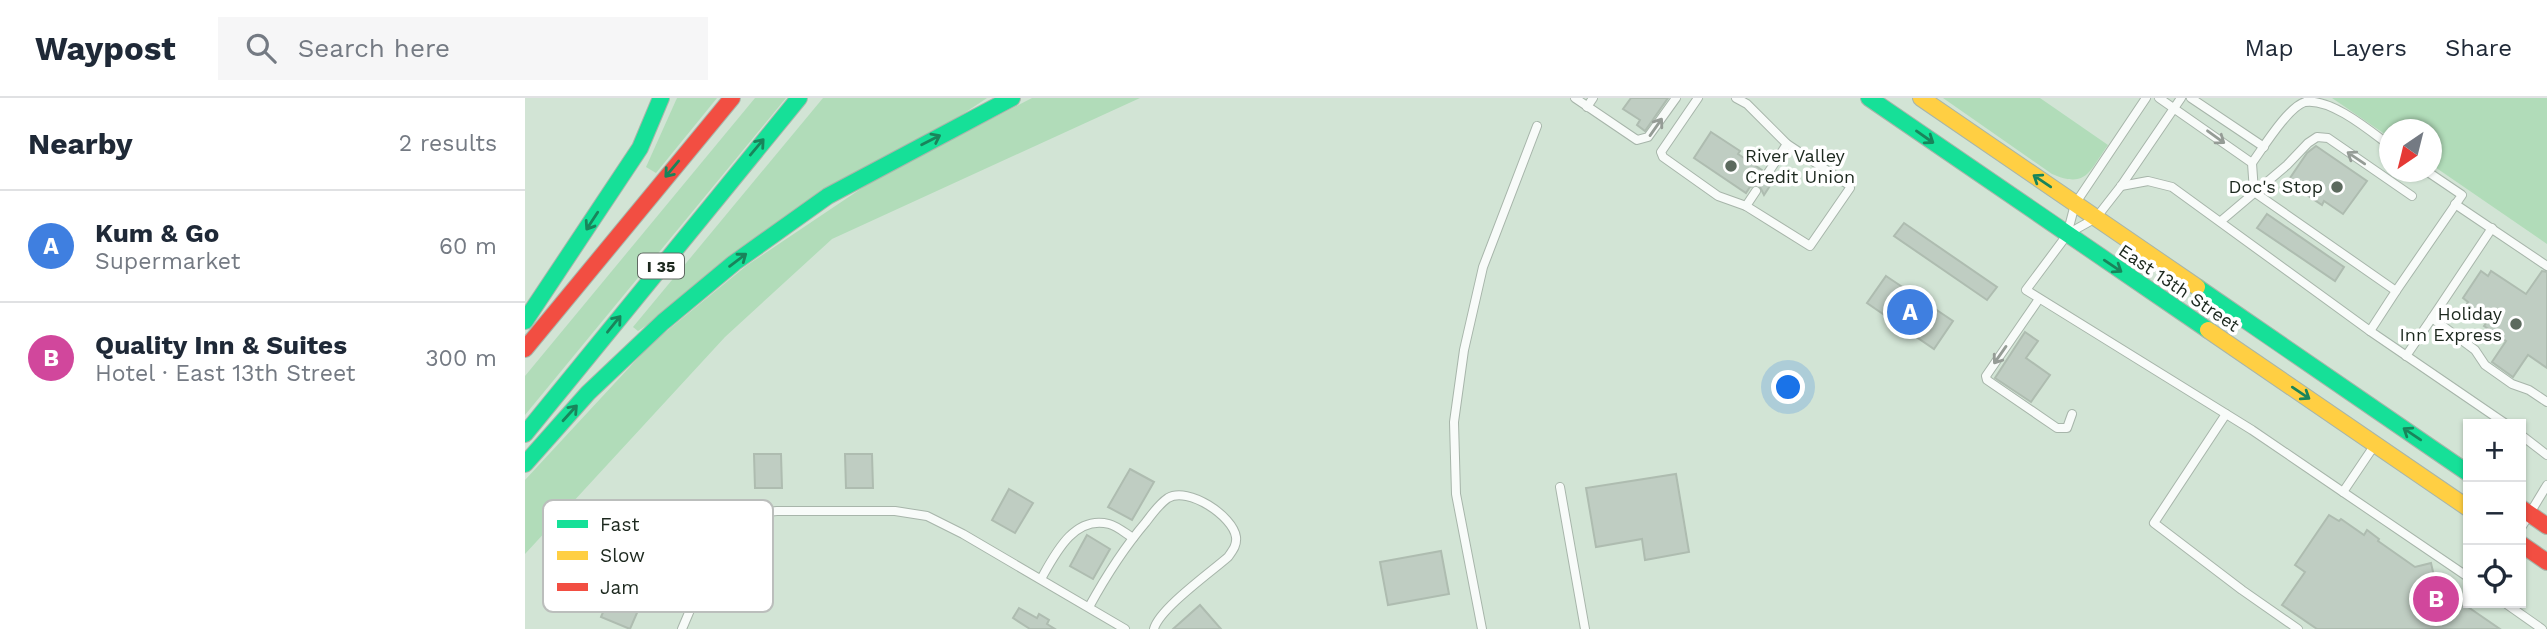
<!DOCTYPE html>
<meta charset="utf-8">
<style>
:root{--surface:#fff;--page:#f6f6f7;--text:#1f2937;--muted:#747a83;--line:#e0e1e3;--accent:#5c6a5e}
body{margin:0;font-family:"Work Sans",sans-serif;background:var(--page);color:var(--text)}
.controls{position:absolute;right:21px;bottom:21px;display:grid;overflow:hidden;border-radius:0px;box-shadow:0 2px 5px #0004}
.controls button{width:63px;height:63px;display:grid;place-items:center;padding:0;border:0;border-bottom:2px solid var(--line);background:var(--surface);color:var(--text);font:35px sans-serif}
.compass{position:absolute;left:1854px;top:21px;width:63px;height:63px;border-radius:50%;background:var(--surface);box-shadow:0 2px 5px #0004;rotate:215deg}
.you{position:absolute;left:1264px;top:290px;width:24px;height:24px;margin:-18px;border:5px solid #fff;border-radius:50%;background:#1a73e8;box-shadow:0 0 0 10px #1a73e833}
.badge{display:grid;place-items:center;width:46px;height:46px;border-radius:50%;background:var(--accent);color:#fff;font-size:23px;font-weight:700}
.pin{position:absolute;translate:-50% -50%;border:4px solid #fff;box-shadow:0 2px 7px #0006}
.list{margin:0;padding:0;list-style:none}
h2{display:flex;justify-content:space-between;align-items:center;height:91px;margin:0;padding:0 28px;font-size:30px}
h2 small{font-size:23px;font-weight:400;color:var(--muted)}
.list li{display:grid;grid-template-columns:46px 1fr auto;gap:21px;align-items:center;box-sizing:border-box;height:112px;padding:0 28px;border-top:2px solid var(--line)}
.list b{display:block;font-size:26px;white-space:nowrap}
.list p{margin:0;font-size:23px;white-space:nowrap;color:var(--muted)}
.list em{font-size:23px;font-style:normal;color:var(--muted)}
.icon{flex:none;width:38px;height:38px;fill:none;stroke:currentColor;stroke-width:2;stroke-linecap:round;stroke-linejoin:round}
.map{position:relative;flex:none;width:2022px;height:531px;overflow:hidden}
header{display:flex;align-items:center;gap:42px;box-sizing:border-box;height:98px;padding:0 35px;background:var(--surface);border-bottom:2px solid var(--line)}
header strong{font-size:33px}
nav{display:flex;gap:38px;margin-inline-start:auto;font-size:24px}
.search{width:490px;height:63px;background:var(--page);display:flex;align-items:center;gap:18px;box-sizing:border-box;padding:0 24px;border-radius:0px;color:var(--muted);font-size:26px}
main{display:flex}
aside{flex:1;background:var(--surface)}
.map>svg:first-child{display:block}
.green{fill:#b1dcb9}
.building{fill:#bfcdc2;stroke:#aebcb0;stroke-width:2}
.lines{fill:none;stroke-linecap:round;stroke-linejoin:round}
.lane-casing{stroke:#a7b5aa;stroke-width:10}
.fast-casing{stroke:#a7b5aa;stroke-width:18}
.slow-casing{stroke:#a7b5aa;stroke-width:18}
.jam-casing{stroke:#a7b5aa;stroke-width:18}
.lane{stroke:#f8fbf9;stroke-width:8}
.fast{stroke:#16e098;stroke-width:16}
.slow{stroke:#ffcf43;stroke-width:16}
.jam{stroke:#f24e42;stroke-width:16}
.oneway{stroke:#959c96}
.oneway2{stroke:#19845b}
.poi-dot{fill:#5c6a5e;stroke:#fff;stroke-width:2.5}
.labels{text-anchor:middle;stroke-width:7;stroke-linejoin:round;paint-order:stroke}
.shield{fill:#fff;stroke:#606862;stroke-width:2}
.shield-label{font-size:16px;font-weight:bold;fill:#1c281e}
.poi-label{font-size:18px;fill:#1c281e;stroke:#fff;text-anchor:end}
.street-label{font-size:18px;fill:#1c281e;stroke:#fff}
.key{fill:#fff;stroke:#bbbebc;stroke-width:2}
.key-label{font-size:19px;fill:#1c281e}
</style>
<header>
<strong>Waypost</strong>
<div class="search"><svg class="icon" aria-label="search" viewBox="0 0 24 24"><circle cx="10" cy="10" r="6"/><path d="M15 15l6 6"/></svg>Search here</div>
<nav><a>Map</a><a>Layers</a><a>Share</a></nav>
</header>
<main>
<aside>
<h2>Nearby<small>2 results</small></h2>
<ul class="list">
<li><span class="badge" style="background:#3f7fe0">A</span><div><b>Kum &amp; Go</b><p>Supermarket</p></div><em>60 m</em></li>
<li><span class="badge" style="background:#d1479c">B</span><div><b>Quality Inn &amp; Suites</b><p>Hotel · East 13th Street</p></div><em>300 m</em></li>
</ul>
</aside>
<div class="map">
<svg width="2022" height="531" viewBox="0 0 2022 531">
<rect width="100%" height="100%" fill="#d2e4d5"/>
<!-- green -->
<g class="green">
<path d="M152 0H192L131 75 121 69Z"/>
<path d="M230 0H261L0 317V278Z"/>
<path d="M298 0H462L113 233 108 229Z"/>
<path d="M507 0H615L307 141 200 239 0 456V382L126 246 221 168 349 82Z"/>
<path d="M1418 0H1515L1583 47C1564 73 1562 91 1527 76Z"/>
<path d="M1807 0H2022V146L1907 67 1906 32H1864V39Z"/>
</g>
<!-- building -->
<g class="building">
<path d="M1106 0H1143L1120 33 1112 27 1115 22 1098 11Z"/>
<path d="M1186 34 1215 53 1213 56 1237 72 1239 80H1250L1239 97 1234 87 1225 89 1221 95 1169 60Z"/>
<path d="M1791 48 1842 83 1818 116 1799 103 1797 107 1782 97 1785 94 1765 80 1782 55Z"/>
<path d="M1742 116 1819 169 1810 183 1732 130Z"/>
<path d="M1379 125 1472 189 1462 202 1369 138Z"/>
<path d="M1956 173 1963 178 1966 173 2001 196 2017 173 2022 174V270L2003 257 1988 279 1967 264 1981 243 1959 228 1962 224 1940 209 1943 204 1938 200Z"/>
<path d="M1361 178 1428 223 1409 251 1342 205Z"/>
<path d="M1500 234 1513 243 1501 260 1525 277 1506 304 1470 280Z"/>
<path d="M229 356H256L257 390H230Z"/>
<path d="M320 356H347L348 390H321Z"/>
<path d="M605 371 629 384 607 422 583 409Z"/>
<path d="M1151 376 1164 454 1120 462 1117 441 1071 449 1061 390Z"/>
<path d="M484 391 508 405 490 435 467 422Z"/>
<path d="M1804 417 1814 423 1816 421 1839 437 1842 432 1854 441 1853 443 1890 469 1906 465 1911 487 1975 531H1792L1757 507 1780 474 1770 467Z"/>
<path d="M111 435 141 448 105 531 76 519Z"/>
<path d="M562 437 585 451 568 481 545 468Z"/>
<path d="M916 453 924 496 863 507 855 464Z"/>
<path d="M675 507 696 531H648Z"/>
<path d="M494 510 512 520 514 516 524 522 522 526 530 531H505L488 520Z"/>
</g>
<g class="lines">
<!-- lane casing -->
<g class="lane-casing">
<g id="lane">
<path d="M1050 0 1112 42 1123 39 1151 0"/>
<path d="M1173 0 1136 54 1138 59 1193 98 1221 108 1285 148 1325 90 1324 87 1262 46 1222 6 1211 0"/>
<path d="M1621 0 1550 106 1542 137 1501 192 1727 332 1818 394"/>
<path d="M1634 0 1727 65 1729 94 1871 193 1845 233"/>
<path d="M1666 0 1739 49"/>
<path d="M1062 9 1068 0"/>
<path d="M1727 65C1738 50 1763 9 1780 4 1806 0 1844 32 1864 47"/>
<path d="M1243 75 1262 46"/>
<path d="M1596 88 1623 83 1647 89 1845 233 1981 326"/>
<path d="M1930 106 2022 168"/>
<path d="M1221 108 1231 93"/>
<path d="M1696 123 1762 67 1783 45 1792 39 1803 40 1887 98"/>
<path d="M1967 130 1907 220 1950 252 1960 267 1987 286 2004 292 2022 304"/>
<path d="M1544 135 1571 120 1596 88 1656 0"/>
<path d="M1871 193 1937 97 1903 74"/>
<path d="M1514 201 1461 278 1462 282 1532 330H1542L1547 316"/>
<path d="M1881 258 1907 220"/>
<path d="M1701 316 1629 425 1717 492 1773 531"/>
<path d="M1996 337 2022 357"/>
<path d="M1849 348 1818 394 1943 479"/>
<path d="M1035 389 1060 531"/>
<path d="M1996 430 2022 387"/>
<path d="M516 481C530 456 549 417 584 426 592 428 600 435 608 440"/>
<path d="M1980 505 2017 531"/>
<path d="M564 509C581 478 598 451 621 424 627 416 634 406 643 400 663 388 708 418 711 439 712 447 708 452 703 459 686 474 634 511 629 531"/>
<path d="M157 531 196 439 214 424 231 415 252 413H370L402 418 438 436 600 531"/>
<path d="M957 531 931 396 929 324 939 252 958 169 1012 28"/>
</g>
</g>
<!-- fast casing -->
<g class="fast-casing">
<g id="fast">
<path d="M1344 0 1683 232"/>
<path d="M1672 189 1943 375"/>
<path d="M0 223 115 50 136 0"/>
<path d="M0 336 274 0"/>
<path d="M0 366 63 295 138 224 209 165 303 98 487 0"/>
</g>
</g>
<!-- slow casing -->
<g class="slow-casing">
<g id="slow">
<path d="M1396 0 1672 189"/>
<path d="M1683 232 1943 410"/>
</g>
</g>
<!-- jam casing -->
<g class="jam-casing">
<g id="jam">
<path d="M0 251 207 0"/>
<path d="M1996 410 2022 428"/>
<path d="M1996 446 2022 464"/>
</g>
</g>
<!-- lane -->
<use href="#lane" class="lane"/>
<!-- fast -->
<use href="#fast" class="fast"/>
<!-- slow -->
<use href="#slow" class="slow"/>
<!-- jam -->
<use href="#jam" class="jam"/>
</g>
<!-- one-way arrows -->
<defs><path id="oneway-shaft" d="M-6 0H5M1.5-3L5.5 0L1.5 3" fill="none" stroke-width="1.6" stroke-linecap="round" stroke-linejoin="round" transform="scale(1.75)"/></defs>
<g class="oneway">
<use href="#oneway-shaft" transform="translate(1131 29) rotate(-55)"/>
<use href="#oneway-shaft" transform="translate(1691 39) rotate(36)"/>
<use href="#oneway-shaft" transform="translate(1831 60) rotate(-146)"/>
<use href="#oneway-shaft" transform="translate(1475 257) rotate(125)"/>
</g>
<g class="oneway2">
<use href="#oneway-shaft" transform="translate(1400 39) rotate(35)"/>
<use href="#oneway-shaft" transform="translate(406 42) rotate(-27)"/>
<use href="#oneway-shaft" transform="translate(232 49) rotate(-50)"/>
<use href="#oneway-shaft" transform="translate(147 71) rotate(130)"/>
<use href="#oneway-shaft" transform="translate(1517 83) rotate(-146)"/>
<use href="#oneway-shaft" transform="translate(67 123) rotate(123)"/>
<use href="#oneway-shaft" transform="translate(213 162) rotate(-37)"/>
<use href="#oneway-shaft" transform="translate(1588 168) rotate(34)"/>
<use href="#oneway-shaft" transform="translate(89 226) rotate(-51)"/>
<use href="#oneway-shaft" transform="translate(1776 295) rotate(34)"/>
<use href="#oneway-shaft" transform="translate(45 315) rotate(-48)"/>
<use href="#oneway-shaft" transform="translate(1887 336) rotate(-146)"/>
</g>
<!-- markers -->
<g class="poi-dot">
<circle cx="1206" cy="68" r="7"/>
<circle cx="1812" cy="89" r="7"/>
<circle cx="1991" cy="226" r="7"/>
</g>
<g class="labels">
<!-- shield labels -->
<rect class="shield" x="113" y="155.5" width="46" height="25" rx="5"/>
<g class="shield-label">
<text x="136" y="174">I 35</text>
</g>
<!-- poi labels -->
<g class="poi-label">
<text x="1220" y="64" text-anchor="start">River Valley<tspan x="1220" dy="21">Credit Union</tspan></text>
<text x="1798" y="95">Doc's Stop</text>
<text x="1977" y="222">Holiday<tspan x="1977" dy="21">Inn Express</tspan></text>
</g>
<!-- street labels -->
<g class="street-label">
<text transform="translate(1654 190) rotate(34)" y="6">East 13th Street</text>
</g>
</g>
<!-- legend -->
<rect x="18" y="402" width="230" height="112" rx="10" class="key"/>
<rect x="32" y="422" width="31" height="8" fill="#16e098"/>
<rect x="32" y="453" width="31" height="9" fill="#ffcf43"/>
<rect x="32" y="485" width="31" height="8" fill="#f24e42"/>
<g class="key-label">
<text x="75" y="433">Fast</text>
<text x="75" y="464">Slow</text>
<text x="75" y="496">Jam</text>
</g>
</svg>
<div class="controls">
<button>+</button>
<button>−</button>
<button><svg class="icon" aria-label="locate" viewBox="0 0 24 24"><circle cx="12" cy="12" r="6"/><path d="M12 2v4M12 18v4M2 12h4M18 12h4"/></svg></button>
</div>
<svg class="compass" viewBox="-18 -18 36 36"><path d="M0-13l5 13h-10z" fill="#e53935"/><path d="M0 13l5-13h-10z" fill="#747a83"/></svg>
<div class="you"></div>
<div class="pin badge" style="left:1385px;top:214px;background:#3f7fe0">A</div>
<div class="pin badge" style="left:1911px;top:501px;background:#d1479c">B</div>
</div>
</main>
